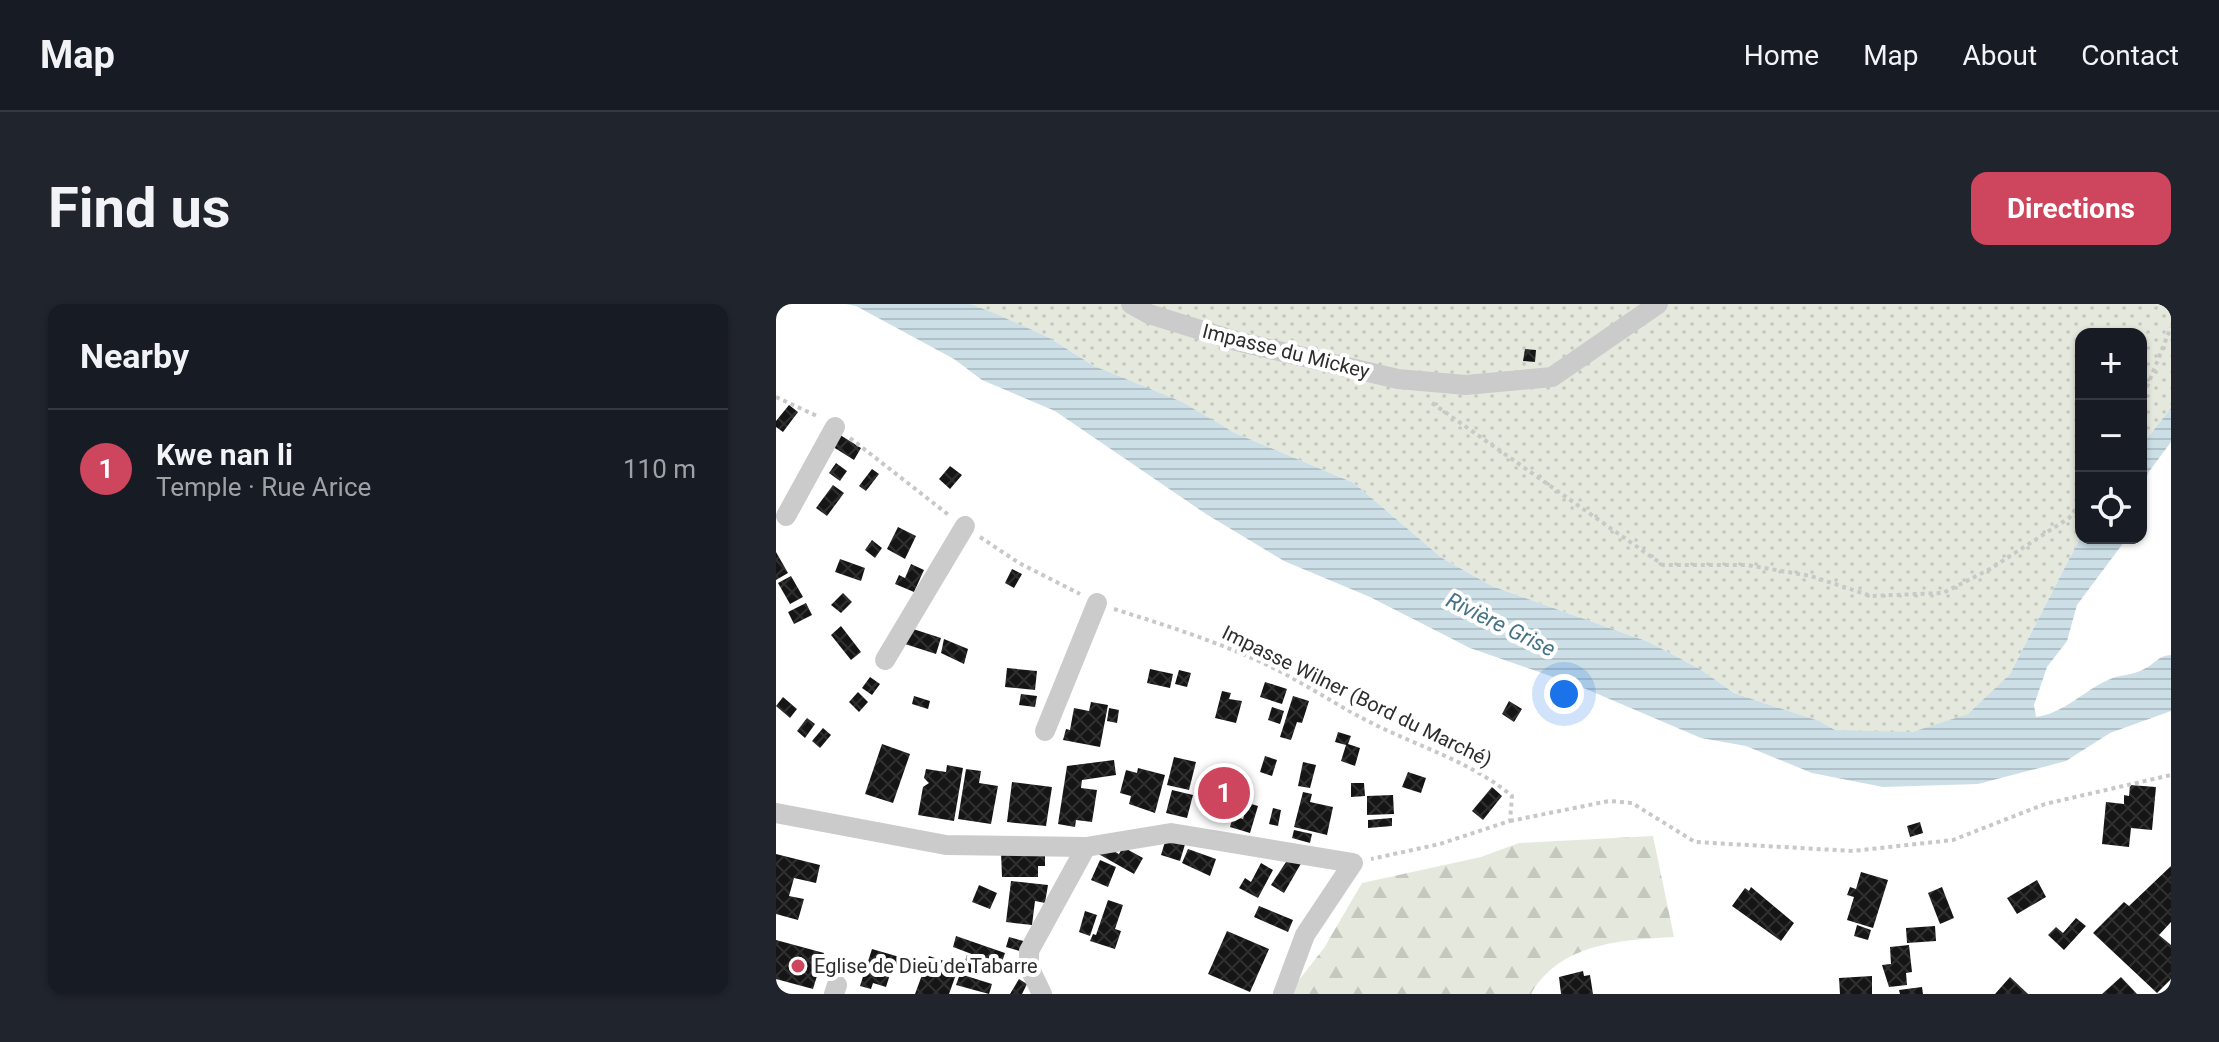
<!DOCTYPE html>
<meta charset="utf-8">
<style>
:root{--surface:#171b24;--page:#20242c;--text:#f1f3f6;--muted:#9ea1a6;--line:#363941;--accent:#ce465d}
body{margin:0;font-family:Roboto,sans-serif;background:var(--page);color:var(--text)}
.controls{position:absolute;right:24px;top:24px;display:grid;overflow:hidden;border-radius:16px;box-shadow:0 2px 6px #0004}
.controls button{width:72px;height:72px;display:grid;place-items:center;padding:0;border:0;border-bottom:2px solid var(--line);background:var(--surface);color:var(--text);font:40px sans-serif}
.you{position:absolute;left:788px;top:390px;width:28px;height:28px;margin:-20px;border:6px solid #fff;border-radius:50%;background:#1a73e8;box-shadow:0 0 0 12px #1a73e833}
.badge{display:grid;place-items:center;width:52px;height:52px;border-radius:50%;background:var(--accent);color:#fff;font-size:26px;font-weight:700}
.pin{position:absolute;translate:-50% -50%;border:4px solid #fff;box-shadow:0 2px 8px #0006}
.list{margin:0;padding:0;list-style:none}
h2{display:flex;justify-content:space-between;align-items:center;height:104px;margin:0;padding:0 32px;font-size:34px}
h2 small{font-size:26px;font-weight:400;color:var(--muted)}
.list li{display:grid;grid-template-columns:52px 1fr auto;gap:24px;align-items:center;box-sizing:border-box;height:120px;padding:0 32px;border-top:2px solid var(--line)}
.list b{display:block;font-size:30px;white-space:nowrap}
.list p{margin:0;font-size:26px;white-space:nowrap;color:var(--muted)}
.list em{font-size:26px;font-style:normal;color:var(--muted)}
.icon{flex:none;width:44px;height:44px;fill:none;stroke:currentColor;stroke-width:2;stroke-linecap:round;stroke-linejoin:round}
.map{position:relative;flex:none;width:1395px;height:690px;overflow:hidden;border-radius:16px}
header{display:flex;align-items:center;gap:48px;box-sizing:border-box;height:112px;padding:0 40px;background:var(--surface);border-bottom:2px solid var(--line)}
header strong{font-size:38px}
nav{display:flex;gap:44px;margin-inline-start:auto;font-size:28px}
.intro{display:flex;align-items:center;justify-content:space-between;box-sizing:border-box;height:192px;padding:0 48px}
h1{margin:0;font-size:56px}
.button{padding:20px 36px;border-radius:16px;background:var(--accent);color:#fff;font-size:28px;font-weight:700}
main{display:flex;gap:48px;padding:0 48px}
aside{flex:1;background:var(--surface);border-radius:16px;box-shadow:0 2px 6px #0004}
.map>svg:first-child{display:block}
.grass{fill:url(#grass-dots)}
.forest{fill:url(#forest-firs)}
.water{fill:url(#water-rules)}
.building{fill:url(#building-cross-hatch)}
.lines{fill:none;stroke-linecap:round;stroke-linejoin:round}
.path{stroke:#c8c8c8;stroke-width:4;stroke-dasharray:4 4;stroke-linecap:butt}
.minor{stroke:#cbcbcb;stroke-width:20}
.poi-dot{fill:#ce465d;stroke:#fff;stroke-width:3}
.labels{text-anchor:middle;stroke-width:8;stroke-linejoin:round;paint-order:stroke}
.street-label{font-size:20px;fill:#2e2e2e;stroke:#fff}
.poi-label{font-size:20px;fill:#2e2e2e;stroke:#fff;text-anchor:start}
.water-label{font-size:22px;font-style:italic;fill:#467385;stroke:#fff}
</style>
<header>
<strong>Map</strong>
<nav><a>Home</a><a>Map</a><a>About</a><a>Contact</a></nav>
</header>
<div class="intro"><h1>Find us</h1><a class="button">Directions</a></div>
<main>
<aside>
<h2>Nearby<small></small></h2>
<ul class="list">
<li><span class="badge">1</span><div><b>Kwe nan li</b><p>Temple · Rue Arice</p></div><em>110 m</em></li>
</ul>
</aside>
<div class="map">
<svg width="1395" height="690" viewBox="0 0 1395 690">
<defs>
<pattern id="grass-dots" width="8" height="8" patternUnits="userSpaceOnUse" patternTransform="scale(2)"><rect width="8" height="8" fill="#e5e9dd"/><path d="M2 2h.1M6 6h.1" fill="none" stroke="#c5c8be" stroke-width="1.8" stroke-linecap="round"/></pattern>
<pattern id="forest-firs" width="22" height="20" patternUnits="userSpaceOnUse" patternTransform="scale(2)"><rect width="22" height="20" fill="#e5e9dd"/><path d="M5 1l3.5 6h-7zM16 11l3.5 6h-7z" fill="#c5c8be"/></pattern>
<pattern id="water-rules" width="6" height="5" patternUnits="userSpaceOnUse" patternTransform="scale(2)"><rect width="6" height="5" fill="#ccdfe7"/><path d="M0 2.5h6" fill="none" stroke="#b0c0c6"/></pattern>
<pattern id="building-cross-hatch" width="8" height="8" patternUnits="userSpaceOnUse" patternTransform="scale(2)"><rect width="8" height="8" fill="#151515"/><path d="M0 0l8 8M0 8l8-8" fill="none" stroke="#2f2f2f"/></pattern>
</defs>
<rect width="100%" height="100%" fill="#fff"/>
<!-- grass -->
<path class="grass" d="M195 0H1395V104L1365 142V30H1305V232L1234 370 1192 411 1173 417 1136 428 1077 429 1059 426 1042 417 958 389 924 365 873 338 716 282 666 254 578 179 457 128 318 62 272 33Z"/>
<!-- forest -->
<path class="forest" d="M877 532 898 633C845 636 784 639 755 690H512L548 644 586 579 705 553 743 539Z"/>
<!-- water -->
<g class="water">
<path d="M70 0H195L220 10 272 33 318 62 406 98 457 128 578 179 666 254 716 282 873 338 924 365 958 389 1043 417 1059 426 1136 428 1192 410 1234 370 1305 232 1351 234 1301 301 1291 337 1271 363 1258 401 1260 413C1289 409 1307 387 1332 376 1344 370 1356 372 1368 365 1379 360 1383 351 1395 351V407L1334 429 1290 457 1202 480 1107 483 1036 469 970 442 925 434 803 382 694 344 594 293 508 257 430 210 279 107 206 76 178 55 80 2Z"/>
<path d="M1395 104V138L1372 169 1365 195V142Z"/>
</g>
<!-- building -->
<g class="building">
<path d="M749 45 760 46 759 58 747 57Z"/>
<path d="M13 101 22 108 7 128 0 123V117Z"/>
<path d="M61 129 85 144 78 156 54 141Z"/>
<path d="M60 159 71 167 64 177 53 169Z"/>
<path d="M174 162 186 171 174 185 163 175Z"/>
<path d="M96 165 103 170 90 187 83 182Z"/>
<path d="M57 181 68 189 51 212 40 204Z"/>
<path d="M122 223 140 232 129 255 111 245Z"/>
<path d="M96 236 106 244 99 254 89 246Z"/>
<path d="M0 248 12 269 0 276Z"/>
<path d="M64 255 89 264 85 277 59 268Z"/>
<path d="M135 260 148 266 138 288 119 280 123 271 129 274Z"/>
<path d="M236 265 246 270 238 284 229 279Z"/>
<path d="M15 272 27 293 14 300 2 279Z"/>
<path d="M67 289 76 298 65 309 55 301Z"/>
<path d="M30 299 36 311 18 320 12 308Z"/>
<path d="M65 322 85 348 75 356 55 331Z"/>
<path d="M134 324 165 334 160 350 129 340Z"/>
<path d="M168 335 192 345 188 360 165 349Z"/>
<path d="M231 364 261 367 259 386 229 383Z"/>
<path d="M374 365 397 370 394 384 371 379Z"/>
<path d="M403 366 415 369 411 383 399 380Z"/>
<path d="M94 373 104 380 96 391 86 384Z"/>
<path d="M489 378 511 385 506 400 484 393Z"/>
<path d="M446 387 455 389 453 395 466 397 460 419 439 414Z"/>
<path d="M82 388 92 398 83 408 73 398Z"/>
<path d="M245 390 261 392 259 403 243 401Z"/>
<path d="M138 392 154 397 152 405 136 400Z"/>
<path d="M517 392 533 397 526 419 521 418 515 436 504 433Z"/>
<path d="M7 393 21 405 14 414 0 402Z"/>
<path d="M733 397 746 405 738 418 726 410Z"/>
<path d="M315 398 332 401 324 443 287 436 290 425 294 426 298 404 313 407Z"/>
<path d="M496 403 508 407 504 420 492 416Z"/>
<path d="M333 404 343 406 341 419 331 417Z"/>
<path d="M31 414 39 420 29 434 21 427Z"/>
<path d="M47 424 55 431 44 444 36 437Z"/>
<path d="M562 428 575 432 572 440 584 444 579 462 565 457 570 441 559 438Z"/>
<path d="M106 440 134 450 117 499 89 490Z"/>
<path d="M489 452 501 456 496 472 484 468Z"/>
<path d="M398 453 420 458 413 486 391 481Z"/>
<path d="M338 456 340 471 306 476 305 484 321 486 316 518 300 516 299 523 282 520 291 462Z"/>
<path d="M527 458 540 461 534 484 522 482Z"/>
<path d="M171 461 187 464 178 517 142 511 147 483 153 479 148 474 150 465 170 468Z"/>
<path d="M362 464 389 471 379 509 353 500 355 492 344 489 350 466 361 469Z"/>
<path d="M190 465 205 467 203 479 222 482 215 520 182 515Z"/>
<path d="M632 468 650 474 645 489 626 483Z"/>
<path d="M236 478 276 483 270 522 231 518Z"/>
<path d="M575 479H588L589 492 575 493Z"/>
<path d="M1354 481 1380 483 1376 526 1355 524 1353 543 1326 540 1330 498 1348 500V491L1353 492Z"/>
<path d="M716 483 726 492 707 516 696 507Z"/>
<path d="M396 486 417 491 411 514 390 509Z"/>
<path d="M527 488 536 490 534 498 557 503 551 531 518 523Z"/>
<path d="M617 491 618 510 591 511V492Z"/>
<path d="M472 499 482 502 474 529 454 523 457 512 467 515Z"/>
<path d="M497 504 505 506 502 522 493 520Z"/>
<path d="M616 514V522L592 524V516Z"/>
<path d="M1144 518 1147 529 1134 533 1131 522Z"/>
<path d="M518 526 536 530 534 539 516 534Z"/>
<path d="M391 531 410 537 404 557 385 551Z"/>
<path d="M324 539 343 550 347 543 367 554 358 570 319 548Z"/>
<path d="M412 545 440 555 434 572 406 559Z"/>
<path d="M269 547V562H262V573H226L225 548Z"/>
<path d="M0 550 44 561 40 579 18 574 13 592 28 595 22 616 0 610Z"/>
<path d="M324 556 340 563 332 583 315 576Z"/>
<path d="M527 556 508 589 495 581 510 558Z"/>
<path d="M485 559 497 566 482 594 463 584 469 574 475 578Z"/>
<path d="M1395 562V618L1383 631 1395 641V675L1381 689 1317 629 1348 598 1353 602Z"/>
<path d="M1085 568 1112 576 1097 624 1071 616 1078 593 1071 591 1074 583 1080 585Z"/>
<path d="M1261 576 1270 593 1241 610 1231 594Z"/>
<path d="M235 577 272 581 269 599 259 597 256 621 230 618Z"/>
<path d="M203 581 221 589 214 605 196 598Z"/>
<path d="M975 583 1018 619 1005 637 956 602 969 584 973 587Z"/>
<path d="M1166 583 1178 614 1164 620 1152 589Z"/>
<path d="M332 596 347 601 339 625 345 627 339 645 314 637 317 630 320 631Z"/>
<path d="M483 602 517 616 512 628 478 613Z"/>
<path d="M309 607 321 611 314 632 303 628Z"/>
<path d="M1300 614 1310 622 1288 646 1272 631 1280 623 1287 629Z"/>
<path d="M1081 621 1095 626 1092 636 1078 632Z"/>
<path d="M1159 622 1160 637 1131 639 1130 624Z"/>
<path d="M451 627 493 645 474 688 432 670Z"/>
<path d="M180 632 229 649 225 661 177 643Z"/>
<path d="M233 633 251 638 247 648 230 643Z"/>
<path d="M0 636 48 649 37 685 0 675Z"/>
<path d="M1133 641 1136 668 1130 669 1131 681 1113 683 1106 661 1115 660 1114 643Z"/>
<path d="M96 645 127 654 124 663 117 661 110 683 97 679 95 685 84 682Z"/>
<path d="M191 651 208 657 202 671 186 666Z"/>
<path d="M153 652 183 662 173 690H139Z"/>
<path d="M807 667 808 672 814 671 817 690H785L783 673Z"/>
<path d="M184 670 216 680 213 690 180 681Z"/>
<path d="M1096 672V690H1064L1063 674Z"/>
<path d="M1234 673 1252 690H1219Z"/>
<path d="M1345 673 1361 690H1326Z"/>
<path d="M243 675 251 680 246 690H234Z"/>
<path d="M1146 683 1147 690H1124L1123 686Z"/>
</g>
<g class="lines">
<!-- path -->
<g class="path">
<path d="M0 93 43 113"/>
<path d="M1365 98 1395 23"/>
<path d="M656 99 887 261H971L1035 272 1095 292 1167 289 1214 265 1293 214 1305 198"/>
<path d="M74 134 174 212"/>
<path d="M204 233 243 259 304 290"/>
<path d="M338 305C389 321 439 337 487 359 528 378 565 405 606 424 650 445 698 460 736 492L734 517 664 540 595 555"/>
<path d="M734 517 833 497 856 499 919 538 1077 547 1177 536 1269 500 1395 471"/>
</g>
<!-- minor -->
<g class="minor">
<path d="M355 0 373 10 460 37 622 75 690 81 776 73 882 0"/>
<path d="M10 212 59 123"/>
<path d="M109 356 189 222"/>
<path d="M269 427 321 299"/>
<path d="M0 509 170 541 310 543 395 529 577 559 529 631 507 690"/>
<path d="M58 690 61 681"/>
<path d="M266 690 253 663V647L310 543"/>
</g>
</g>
<!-- markers -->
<circle class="poi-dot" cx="22" cy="662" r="8"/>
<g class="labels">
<!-- street labels -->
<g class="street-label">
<text transform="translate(510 47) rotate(14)" y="7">Impasse du Mickey</text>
<text transform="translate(581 392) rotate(26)" y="7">Impasse Wilner (Bord du Marché)</text>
</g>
<!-- poi labels -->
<g class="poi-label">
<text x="38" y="669">Eglise de Dieu de Tabarre</text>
</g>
<!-- water labels -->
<g class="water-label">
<text transform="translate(725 320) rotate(26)" y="8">Rivière Grise</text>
</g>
</g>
</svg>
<div class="controls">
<button>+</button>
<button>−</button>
<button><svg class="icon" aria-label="locate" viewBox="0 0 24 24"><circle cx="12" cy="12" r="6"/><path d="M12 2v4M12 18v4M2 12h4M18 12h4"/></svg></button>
</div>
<div class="you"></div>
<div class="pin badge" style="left:448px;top:489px">1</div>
</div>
</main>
